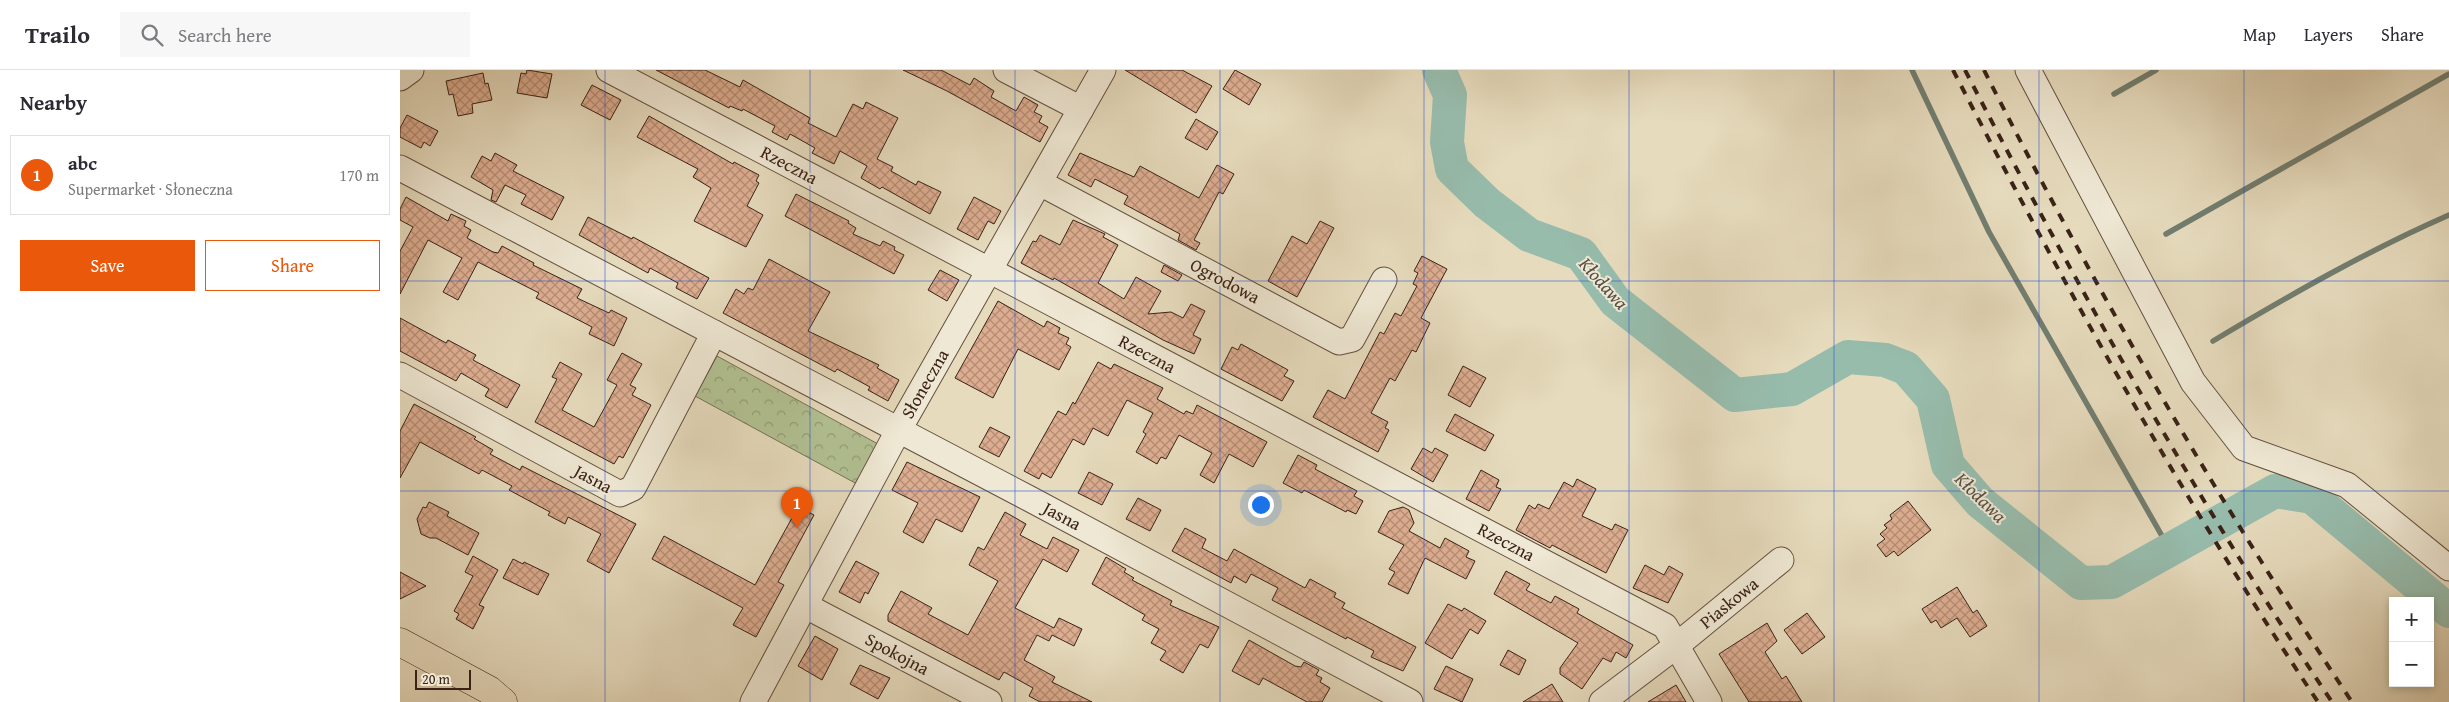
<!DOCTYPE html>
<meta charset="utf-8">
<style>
:root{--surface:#fff;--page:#f7f7f7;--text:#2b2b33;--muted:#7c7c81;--line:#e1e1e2;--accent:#ea580c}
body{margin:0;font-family:"Gentium Book Plus",serif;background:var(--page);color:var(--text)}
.controls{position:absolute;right:15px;bottom:15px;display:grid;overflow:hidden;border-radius:0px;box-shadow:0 2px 8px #0003}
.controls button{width:45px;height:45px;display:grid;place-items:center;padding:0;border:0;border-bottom:1px solid var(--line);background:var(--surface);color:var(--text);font:25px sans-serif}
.scale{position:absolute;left:15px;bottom:12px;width:56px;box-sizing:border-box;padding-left:5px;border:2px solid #3a2217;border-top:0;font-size:14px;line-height:18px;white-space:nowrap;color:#3a2217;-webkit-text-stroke:4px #efe8d4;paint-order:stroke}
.you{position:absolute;left:860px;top:434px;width:18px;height:18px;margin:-12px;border:4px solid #fff;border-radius:50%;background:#1a73e8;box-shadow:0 0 0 8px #1a73e833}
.badge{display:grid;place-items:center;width:32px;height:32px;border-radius:50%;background:var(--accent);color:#fff;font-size:16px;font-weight:700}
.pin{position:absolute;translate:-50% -41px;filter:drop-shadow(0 1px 2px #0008)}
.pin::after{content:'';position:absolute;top:26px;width:18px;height:15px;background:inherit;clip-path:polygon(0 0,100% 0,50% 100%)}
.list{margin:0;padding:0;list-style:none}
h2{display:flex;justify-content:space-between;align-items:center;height:65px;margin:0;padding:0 20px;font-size:21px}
h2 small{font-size:16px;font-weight:400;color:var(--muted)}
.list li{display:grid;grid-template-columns:32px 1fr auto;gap:15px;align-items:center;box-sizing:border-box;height:80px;margin:0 10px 10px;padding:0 10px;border:1px solid var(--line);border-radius:0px}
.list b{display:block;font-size:19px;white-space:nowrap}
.list p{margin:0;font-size:16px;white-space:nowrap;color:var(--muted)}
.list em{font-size:16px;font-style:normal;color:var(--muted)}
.actions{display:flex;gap:10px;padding:15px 20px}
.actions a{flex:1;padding:11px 0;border:1px solid var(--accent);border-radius:0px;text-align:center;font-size:18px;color:var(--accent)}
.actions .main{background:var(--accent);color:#fff}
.icon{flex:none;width:28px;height:28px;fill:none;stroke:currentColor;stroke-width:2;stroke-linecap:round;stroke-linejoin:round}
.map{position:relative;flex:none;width:2049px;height:632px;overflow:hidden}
header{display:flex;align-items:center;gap:30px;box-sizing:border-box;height:70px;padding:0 25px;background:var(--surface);border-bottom:1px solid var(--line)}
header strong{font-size:24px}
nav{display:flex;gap:28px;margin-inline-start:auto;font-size:18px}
.search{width:350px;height:45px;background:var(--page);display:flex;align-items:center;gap:12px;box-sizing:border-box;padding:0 18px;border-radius:0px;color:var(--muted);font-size:19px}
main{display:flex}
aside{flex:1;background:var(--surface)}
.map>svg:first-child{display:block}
.forest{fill:url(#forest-crowns);stroke:#767255}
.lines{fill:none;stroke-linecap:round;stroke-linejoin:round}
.stream{stroke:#727e70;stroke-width:5.5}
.river{stroke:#97bcac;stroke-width:34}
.building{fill:url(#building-cross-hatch);stroke:#3a2217}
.minor-casing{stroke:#655040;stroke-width:27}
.major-casing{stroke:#3a2217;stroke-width:29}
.minor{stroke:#efe8d4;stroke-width:25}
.major{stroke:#e6dbbd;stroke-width:28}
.rail{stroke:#3a2217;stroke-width:4;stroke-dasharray:9 9;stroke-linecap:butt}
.grid{fill:none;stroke:#1d4ed8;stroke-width:1;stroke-opacity:0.55}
.labels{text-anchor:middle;stroke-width:4;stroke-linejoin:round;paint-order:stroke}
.street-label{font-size:18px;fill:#3a2217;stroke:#efe8d4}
.water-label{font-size:19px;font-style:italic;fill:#565044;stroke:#efe8d4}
</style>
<header>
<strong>Trailo</strong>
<div class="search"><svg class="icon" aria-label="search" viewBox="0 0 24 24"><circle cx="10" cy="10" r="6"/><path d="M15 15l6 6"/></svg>Search here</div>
<nav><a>Map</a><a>Layers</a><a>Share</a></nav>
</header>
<main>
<aside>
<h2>Nearby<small></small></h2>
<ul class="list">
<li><span class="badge">1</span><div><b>abc</b><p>Supermarket · Słoneczna</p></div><em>170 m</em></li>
</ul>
<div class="actions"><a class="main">Save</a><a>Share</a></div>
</aside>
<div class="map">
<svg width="2049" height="632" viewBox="0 0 2049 632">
<defs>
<pattern id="forest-crowns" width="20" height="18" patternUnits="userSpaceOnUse" patternTransform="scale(1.25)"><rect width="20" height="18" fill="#b2c193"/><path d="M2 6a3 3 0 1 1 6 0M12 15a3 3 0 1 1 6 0" fill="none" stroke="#929c77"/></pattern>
<pattern id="building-cross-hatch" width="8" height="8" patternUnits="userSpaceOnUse" patternTransform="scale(1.25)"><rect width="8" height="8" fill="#ddad90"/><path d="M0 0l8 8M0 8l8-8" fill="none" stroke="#b48c75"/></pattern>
</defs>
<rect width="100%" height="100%" fill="#e6dbbd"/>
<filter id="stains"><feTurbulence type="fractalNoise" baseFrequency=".004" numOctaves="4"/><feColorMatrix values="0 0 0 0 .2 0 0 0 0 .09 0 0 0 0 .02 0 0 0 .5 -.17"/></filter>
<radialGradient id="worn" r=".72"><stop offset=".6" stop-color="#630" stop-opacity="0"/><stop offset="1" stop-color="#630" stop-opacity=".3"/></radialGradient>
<!-- forest -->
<path class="forest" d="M317 286 478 374 457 414 295 326Z"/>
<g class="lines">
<!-- stream -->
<g class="stream">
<path d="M1512 0 1589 162 1770 480"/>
<path d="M1714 24 1756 0"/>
<path d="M1766 164 2049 4"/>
<path d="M1813 271C1890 225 1967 181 2049 145"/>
</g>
<!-- river -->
<path class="river" d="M1039 0 1050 25 1047 72 1052 99 1087 133 1129 165 1181 184 1215 231 1335 325 1392 319 1448 287 1485 290 1506 298 1533 329 1548 395 1580 432 1681 513 1712 512 1875 421 1912 427 2049 541"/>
</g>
<!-- building -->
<g class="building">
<path d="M127 0 152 4 147 28 117 23 121 3 126 4Z"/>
<path d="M256 0H305L340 17 343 10 410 48 408 53 436 67 453 34 463 39 466 32 498 48 477 89 493 97 491 101 516 115 518 111 541 122 530 144 482 117 480 119 461 108 467 96 440 81 434 94 412 83 415 78 390 64 387 70 372 62 375 56 343 39 342 41 330 36 329 38Z"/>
<path d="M503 0H541L570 15 574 8 594 21 591 27 616 41 624 27 638 35 634 42 642 46 639 52 648 57 640 72 547 21Z"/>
<path d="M725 0H782L812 16 796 43Z"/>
<path d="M835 0 861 14 849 35 823 19Z"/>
<path d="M83 3 85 14 88 13 92 30 72 34 73 43 58 46 53 24 49 25 46 11Z"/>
<path d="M192 15 221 30 210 50 181 35Z"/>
<path d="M7 45 38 61 30 76 24 72 21 78 0 67V58Z"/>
<path d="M249 46 333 94 334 92 359 105 356 111 359 113 347 136 363 145 346 177 294 151 311 118 293 107 298 99 237 67Z"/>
<path d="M796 49 818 62 807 80 785 68Z"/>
<path d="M95 83 117 95 113 101 164 127 152 150 121 134 126 125 105 115 96 132 91 130 93 120 71 107 82 86 91 91Z"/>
<path d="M680 83 734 107 740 96 799 128 817 95 834 104 823 124 819 122 794 170 800 173 796 180 778 170 780 164 724 134 728 126 695 109 691 117 668 105Z"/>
<path d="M396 124 449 151 448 153 456 158 453 164 480 176 483 171 495 177 494 180 504 185 494 204 385 146Z"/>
<path d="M6 127 48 151 51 144 66 151 64 156 71 160 67 168 93 182 98 183 102 176 134 193 133 195 182 219 177 228 209 243 211 240 227 248 214 276 189 264 192 257 136 228 139 223 78 192 58 230 43 222 62 188 28 170 0 224V181L13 157 0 150V139Z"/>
<path d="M574 127 601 141 594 154 588 151 578 170 557 159Z"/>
<path d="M188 147 232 169 233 167 309 208 297 229 276 218 278 213 250 198 248 203 179 165Z"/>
<path d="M673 150 705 164 703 167 718 175 698 213 724 229 736 207 761 221 748 244 771 242 783 248 791 234 805 241 793 265 801 269 794 284 763 270 654 208 653 210 621 193 633 171 636 172 640 165 660 175Z"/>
<path d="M920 151 934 158 897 227 868 211 892 166 907 174Z"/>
<path d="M1022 186 1047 199 1021 248 1030 253 1016 282 1012 280 995 311 990 308 971 343 988 352 985 358 989 360 978 382 913 347 928 320 945 329 980 262 984 264 995 243 1001 246 1017 216 1013 214 1018 203 1014 201Z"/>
<path d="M369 189 430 222 408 261 479 295 477 298 499 310 488 331 468 320 470 317 437 299 435 302 323 243 336 219 344 224 348 218 353 220Z"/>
<path d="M764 195 782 205 778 211 761 202Z"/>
<path d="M540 200 559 210 547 231 528 220Z"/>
<path d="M598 231 644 257 647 251 660 258 658 263 669 268 666 274 671 277 659 300 618 279 593 328 555 308Z"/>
<path d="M0 248 46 273 48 270 76 285 73 290 120 315 107 338 85 326 89 319 61 303 56 311 0 281Z"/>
<path d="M841 274 888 300 884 306 894 311 882 331 821 299 832 277 838 280Z"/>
<path d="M222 283 242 294 230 315 236 318 232 325 251 335 223 388 219 386 214 394 135 352 157 309 152 307 160 292 182 304 162 340 194 357 217 315 207 310Z"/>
<path d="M698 292 711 299 714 294 763 318 757 329 784 344 786 341 793 344 797 335 867 372 853 397 829 384 814 413 800 405 812 383 779 365 766 389 761 387 757 394 736 382 746 364 743 362 753 343 727 330 708 366 693 358 684 375 673 369 651 408 642 403 639 409 624 401 658 341 666 345 673 332 675 334Z"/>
<path d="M1063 296 1086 308 1070 337 1048 325Z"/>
<path d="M14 334 76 367 74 369 93 380 90 384 120 400 122 396 236 454 209 503 187 491 201 464 168 447 165 454 148 445 150 442 109 420 112 416 82 400 79 404 20 372 0 408V361Z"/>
<path d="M1055 344 1094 365 1085 381 1046 361Z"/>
<path d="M590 357 610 367 599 387 579 377Z"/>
<path d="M1023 378 1032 383 1035 378 1048 385 1033 412 1011 399Z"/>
<path d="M898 385 917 395 915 399 957 421 954 426 963 431 956 444 947 440 946 442 904 420 902 423 883 413Z"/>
<path d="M507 392 580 427 562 462 536 449 523 473 503 462 518 433 492 420Z"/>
<path d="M1081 400 1099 410 1096 417 1101 419 1089 441 1066 429Z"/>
<path d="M689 402 713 414 702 435 678 423Z"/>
<path d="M1177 409 1196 419 1182 446 1212 460 1215 454 1228 460 1206 503 1152 475 1150 478 1116 460 1129 435 1135 439 1138 434 1149 439 1164 412 1173 417Z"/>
<path d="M738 428 761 440 750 461 726 449Z"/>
<path d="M1508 431 1531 460 1498 486 1494 481 1486 487 1477 475 1485 469 1480 464 1487 458 1484 455 1492 449 1490 445Z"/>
<path d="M29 432 49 442 47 446 79 463 68 485 36 468H30L21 464 17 449 23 437 26 438Z"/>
<path d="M398 437 414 445 378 512 384 515 356 567 333 555 343 538 252 489 264 466 355 515Z"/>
<path d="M1003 437 1009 440 1014 453 1009 461 1040 478 1045 468 1069 481 1066 487 1075 491 1066 509 1025 488 1008 524 988 514 995 502 989 499 1004 475 978 462 989 441Z"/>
<path d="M605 442 626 454 620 465 647 479 653 467 679 480 667 502 643 489 615 538 654 558 659 548 682 559 674 576 652 565 649 571 637 565 624 590 655 607 652 612 692 632H640L629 626 633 618 604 602 599 610 488 551V545L501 521 532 538 528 544 568 565 598 511 569 495 578 477 584 480Z"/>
<path d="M785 458 806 469 802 478 827 491 834 479 905 518 910 509 936 523 934 527 945 533 942 538 1016 577 1003 601 971 587 974 581 947 567 946 569 872 530 878 518 851 504 846 513 834 506 831 513 772 481Z"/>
<path d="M73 486 98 500 79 535 84 537 73 559 56 549 59 544 54 541 73 506 65 502Z"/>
<path d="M706 487 726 499 724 502 734 508 732 510 772 531 770 535 819 557 808 578 800 574 783 603 760 590 766 581 751 573 759 559 742 550 745 545 692 514Z"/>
<path d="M113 489 123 494 124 492 149 504 138 525 103 508Z"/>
<path d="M456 491 479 503 468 524 465 522 460 533 439 522Z"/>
<path d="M1245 495 1264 505 1269 496 1283 504 1268 533 1233 518Z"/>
<path d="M1106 501 1130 514 1126 520 1151 533 1155 526 1179 539 1177 543 1233 575 1226 588 1216 582 1211 592 1203 588 1182 619 1160 604V598L1178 573 1094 524Z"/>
<path d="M0 502 26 516 0 529Z"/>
<path d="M1557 517 1573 543 1577 540 1587 556 1570 567 1557 548 1541 558 1536 550 1531 553 1522 539Z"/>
<path d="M1048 534 1062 541 1064 538 1086 551 1078 564 1070 559 1052 589 1025 573Z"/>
<path d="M1407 543 1425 567 1402 584 1384 560Z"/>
<path d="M1367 553 1377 571 1365 582 1382 609 1386 606 1402 632H1349L1319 584Z"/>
<path d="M415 566 438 579 422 610 398 596Z"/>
<path d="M849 570 895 596 901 597 904 592 919 600 916 605 922 608 920 612 930 618 922 632H907L863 608 859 615 832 601Z"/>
<path d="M1108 580 1126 590 1119 605 1100 595Z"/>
<path d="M460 595 490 608 478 629 450 614Z"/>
<path d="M1046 596 1073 609 1062 632 1034 619Z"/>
<path d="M1152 614 1163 632H1123Z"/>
<path d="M1276 615 1286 632H1248Z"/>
</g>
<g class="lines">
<!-- minor casing -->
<g class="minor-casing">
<g id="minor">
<path d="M209 0 1265 556 1309 632"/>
<path d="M606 0 681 39"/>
<path d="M1628 0 1793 312 1844 378 1947 415 2049 498"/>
<path d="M0 8 11 0"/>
<path d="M0 98 630 429 1010 632"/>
<path d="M640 113 939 272 952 269 984 210"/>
<path d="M0 305 220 424 233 418 314 263"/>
<path d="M406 536 589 632"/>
<path d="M353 632 498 361 703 0"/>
<path d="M1202 632 1276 576 1381 490"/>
</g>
</g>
<!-- major casing -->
<g class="major-casing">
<path id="major" d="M0 572 89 620 103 632"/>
</g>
<!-- minor -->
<use href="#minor" class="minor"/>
<!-- major -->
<use href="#major" class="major"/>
<!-- rail -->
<g class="rail">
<path d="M1553 0C1664 216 1783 430 1918 632"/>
<path d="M1565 0C1677 217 1796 429 1932 632"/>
<path d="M1584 0C1694 218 1817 429 1952 632"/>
</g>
</g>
<!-- grid -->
<path class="grid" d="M205 0V632M410 0V632M615 0V632M820 0V632M1024 0V632M1229 0V632M1434 0V632M1639 0V632M1844 0V632M0 211H2049M0 421H2049"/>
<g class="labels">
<!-- street labels -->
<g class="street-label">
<text transform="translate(389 95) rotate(28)" y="6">Rzeczna</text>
<text transform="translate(825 211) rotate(28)" y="6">Ogrodowa</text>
<text transform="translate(747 284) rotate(28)" y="6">Rzeczna</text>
<text transform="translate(525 314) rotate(-60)" y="6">Słoneczna</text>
<text transform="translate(193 409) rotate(28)" y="6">Jasna</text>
<text transform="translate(662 446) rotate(28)" y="6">Jasna</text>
<text transform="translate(1106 472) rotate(28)" y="6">Rzeczna</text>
<text transform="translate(1329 533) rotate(-39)" y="6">Piaskowa</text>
<text transform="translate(497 584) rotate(28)" y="6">Spokojna</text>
</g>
<!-- water labels -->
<g class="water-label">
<text transform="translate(1204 213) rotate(48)" y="7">Kłodawa</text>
<text transform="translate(1581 427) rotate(44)" y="7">Kłodawa</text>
</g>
</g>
<rect width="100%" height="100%" filter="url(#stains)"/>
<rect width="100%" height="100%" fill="url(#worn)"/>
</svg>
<div class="controls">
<button>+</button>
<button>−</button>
</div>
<div class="scale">20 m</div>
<div class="you"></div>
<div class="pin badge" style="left:397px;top:458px">1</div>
</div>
</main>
